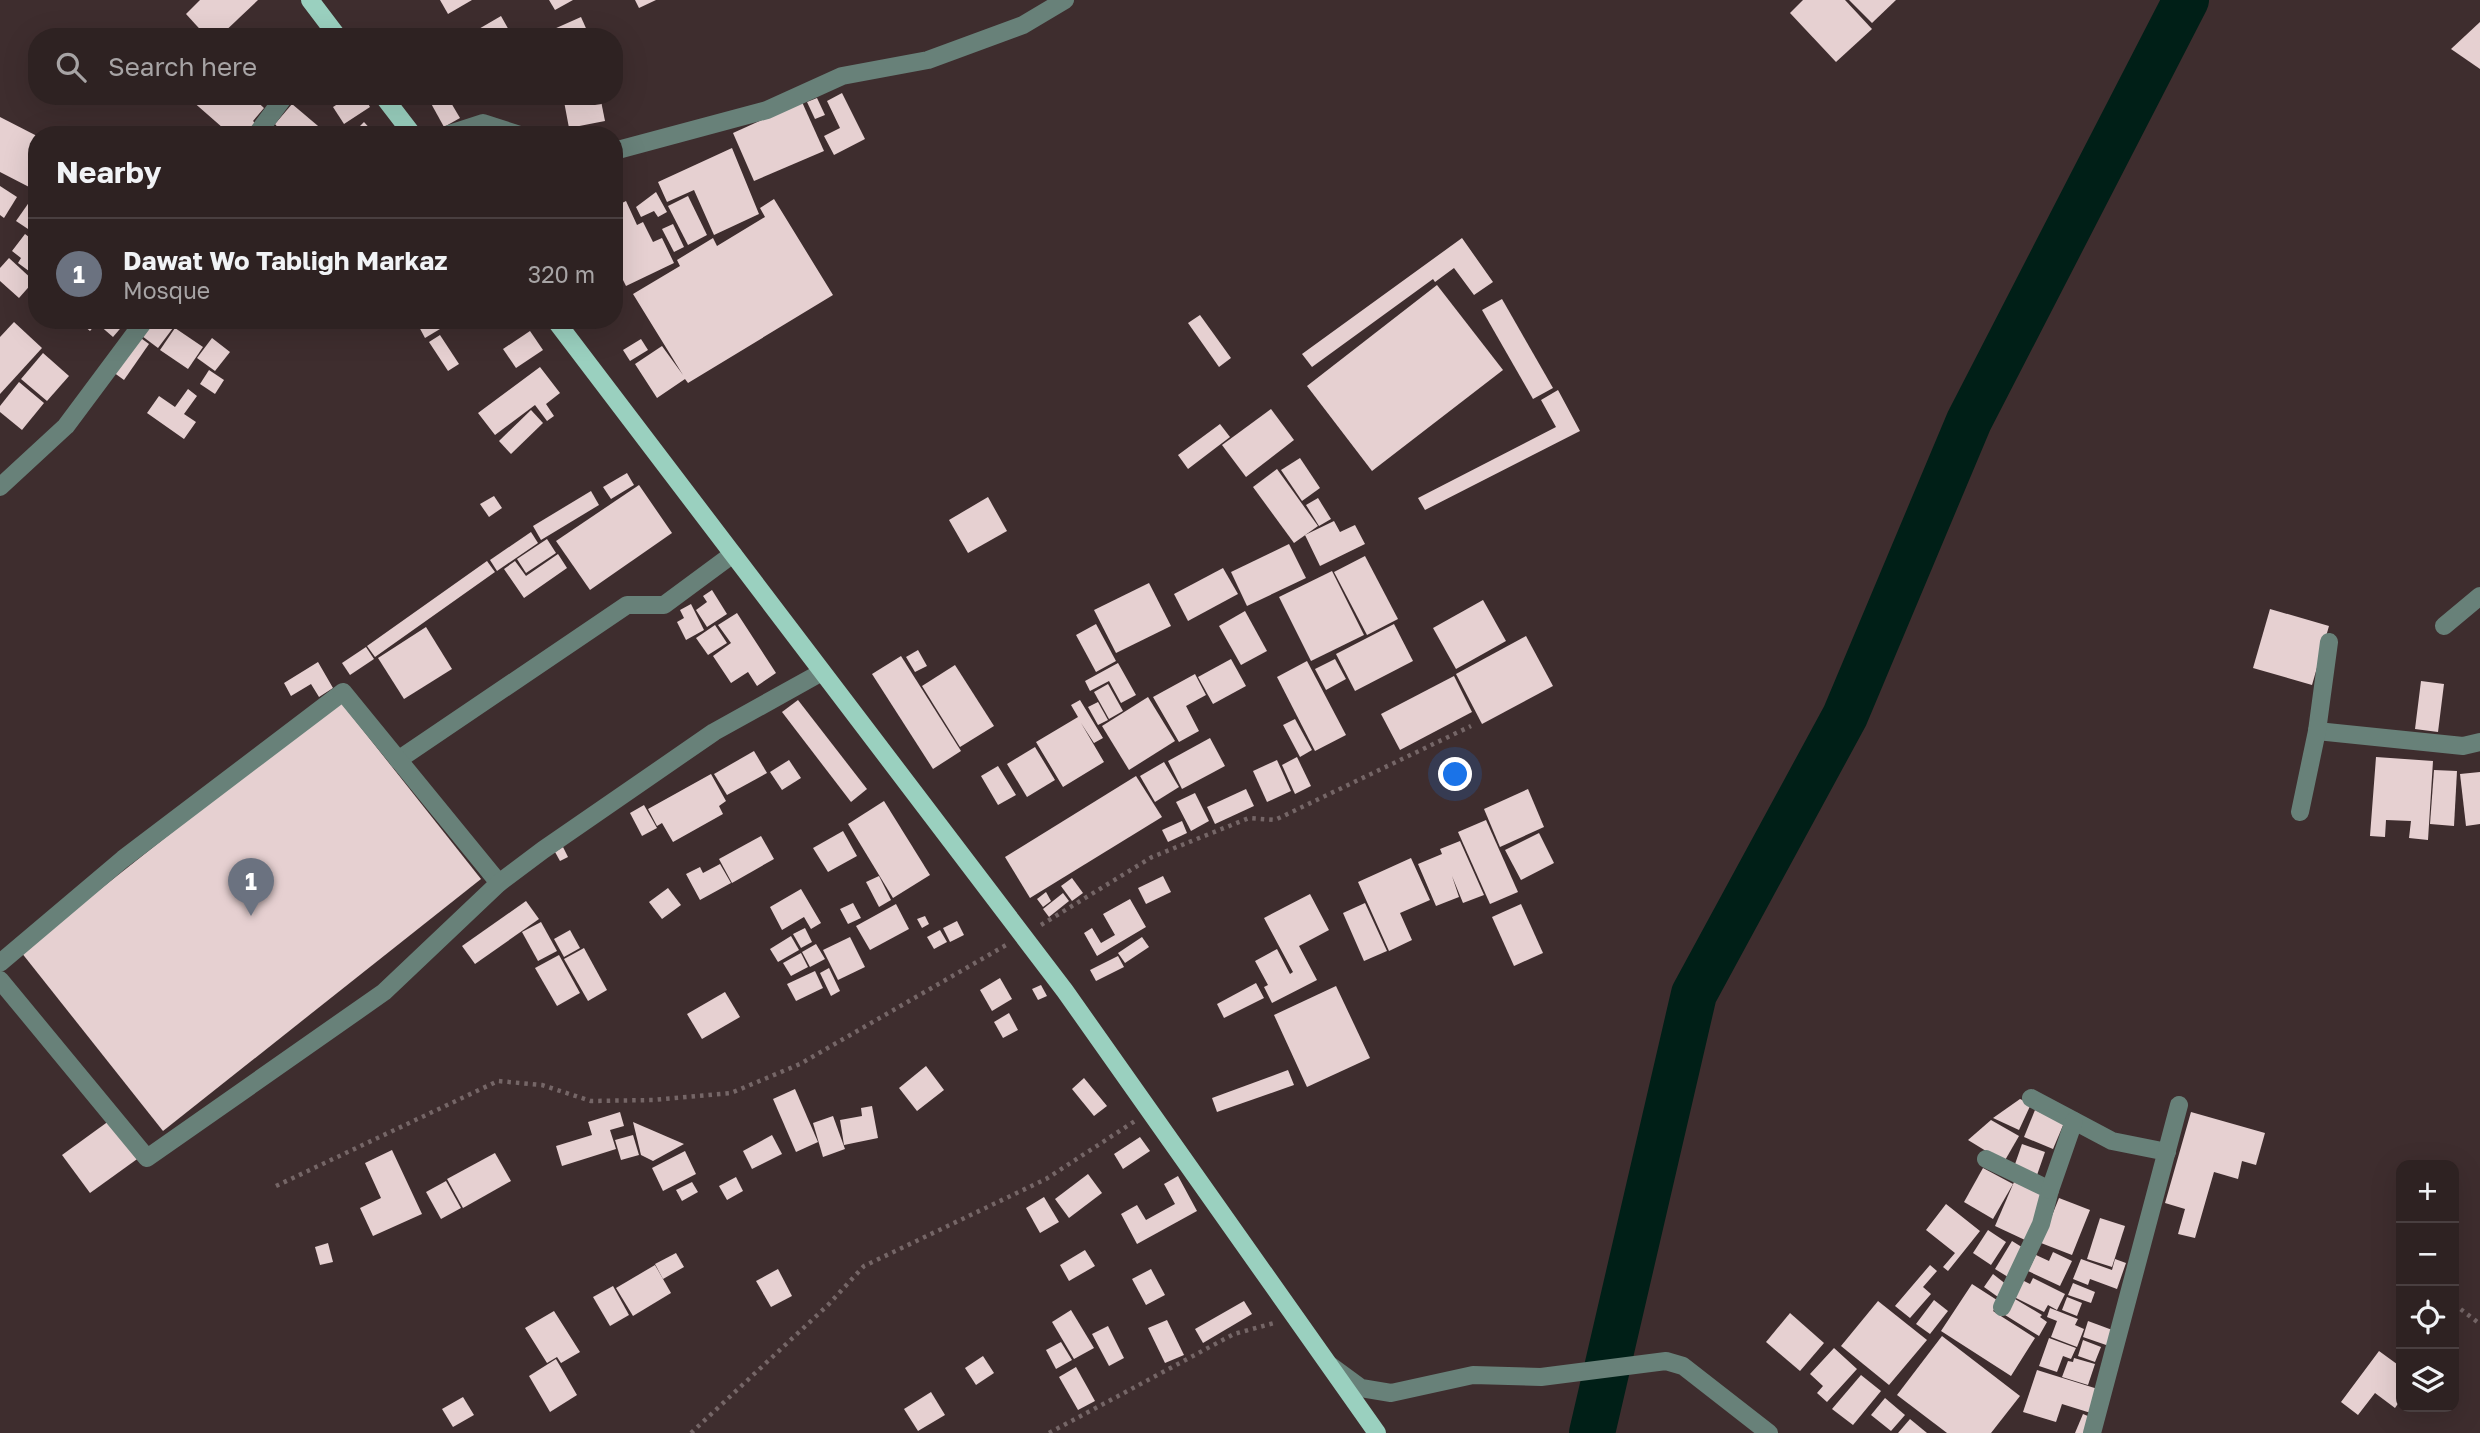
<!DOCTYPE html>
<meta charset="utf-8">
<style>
:root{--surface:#2e2222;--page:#362a2a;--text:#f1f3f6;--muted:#a7a4a5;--line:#493f40;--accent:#23d5af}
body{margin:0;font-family:"Golos Text",sans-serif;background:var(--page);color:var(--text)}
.controls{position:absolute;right:21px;bottom:21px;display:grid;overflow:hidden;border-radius:14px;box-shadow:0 7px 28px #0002}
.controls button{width:63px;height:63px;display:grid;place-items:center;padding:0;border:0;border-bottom:2px solid var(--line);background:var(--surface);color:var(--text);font:35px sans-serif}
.you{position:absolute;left:1456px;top:775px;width:24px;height:24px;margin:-18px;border:5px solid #fff;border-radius:50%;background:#1a73e8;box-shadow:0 0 0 10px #1a73e833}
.badge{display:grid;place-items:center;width:46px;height:46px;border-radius:50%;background:var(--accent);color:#fff;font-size:23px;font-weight:700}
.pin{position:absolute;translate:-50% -58px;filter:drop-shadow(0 2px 4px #0008)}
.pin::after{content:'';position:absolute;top:37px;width:24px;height:21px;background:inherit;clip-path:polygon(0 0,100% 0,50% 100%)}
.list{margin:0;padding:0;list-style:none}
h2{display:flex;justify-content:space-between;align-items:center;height:91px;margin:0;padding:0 28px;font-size:30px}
h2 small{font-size:23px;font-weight:400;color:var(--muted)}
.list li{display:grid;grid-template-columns:46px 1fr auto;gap:21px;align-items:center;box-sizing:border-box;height:112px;padding:0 28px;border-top:2px solid var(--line)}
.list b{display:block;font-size:26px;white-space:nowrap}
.list p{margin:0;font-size:23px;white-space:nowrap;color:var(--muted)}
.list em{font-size:23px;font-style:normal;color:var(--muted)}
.icon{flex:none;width:38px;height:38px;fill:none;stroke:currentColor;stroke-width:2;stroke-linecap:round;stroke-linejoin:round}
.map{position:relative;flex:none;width:2480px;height:1433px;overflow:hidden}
.search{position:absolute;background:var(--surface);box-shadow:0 7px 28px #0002;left:28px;top:28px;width:595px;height:77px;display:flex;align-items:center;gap:18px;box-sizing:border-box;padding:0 24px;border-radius:28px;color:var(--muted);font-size:26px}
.panel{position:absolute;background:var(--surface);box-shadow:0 7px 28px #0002;left:28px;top:126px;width:595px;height:203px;border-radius:28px}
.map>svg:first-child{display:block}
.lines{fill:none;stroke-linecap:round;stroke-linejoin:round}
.river{stroke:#001f17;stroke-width:46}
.building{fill:#e6d0d1}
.path{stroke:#756667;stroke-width:4.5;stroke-dasharray:3.5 5;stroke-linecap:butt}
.minor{stroke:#688179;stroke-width:18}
.major{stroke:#9ad0bf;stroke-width:18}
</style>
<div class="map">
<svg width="2480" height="1433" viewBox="0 0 2480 1433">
<rect width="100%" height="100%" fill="#3e2d2e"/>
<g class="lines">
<!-- river -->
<path class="river" d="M1592 1433 1694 994 1845 716 1969 421 2186 0"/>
</g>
<!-- building -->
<g class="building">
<path d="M200 0H258L219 37H207L186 14Z"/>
<path d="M440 0H472L448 14Z"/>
<path d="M549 0H573L555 10Z"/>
<path d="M635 0H656L639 8Z"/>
<path d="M1803 0H1845L1872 29 1836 62 1790 13Z"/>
<path d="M1849 0H1896L1872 23Z"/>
<path d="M501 16 510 32 502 37H465Z"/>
<path d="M581 17 589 35 585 37H536Z"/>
<path d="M2480 22V69L2451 49Z"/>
<path d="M842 93 865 139 834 155 824 136 840 128 827 101Z"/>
<path d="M194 96H251L264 108 253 121 259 127 251 135H231L191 100Z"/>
<path d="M350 96H364L370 107 344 124 333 107Z"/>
<path d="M432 96H447L460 118 444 127 428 98Z"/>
<path d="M563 96H600L605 121 569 128Z"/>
<path d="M817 98 825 115 815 119 807 102Z"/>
<path d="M802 102 824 151 754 181 733 133Z"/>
<path d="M292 104 324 131 322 135H284L275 124Z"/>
<path d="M0 117 37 136V177L31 188 0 172Z"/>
<path d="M364 122 373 132 354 135 353 133Z"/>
<path d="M732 148 759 214 714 235 694 190 667 202 658 182Z"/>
<path d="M0 186 17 197 4 218 0 215Z"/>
<path d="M656 192 667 212 658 217 654 211 641 217 636 207Z"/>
<path d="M688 196 707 235 688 245 668 206Z"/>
<path d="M774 199 833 295 688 383 685 379 657 398 635 364 662 346 683 375 633 294 680 266 677 260 713 238 717 246 765 217 760 208Z"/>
<path d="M30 201 37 205V235L16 221Z"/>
<path d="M626 201 637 225 643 222 653 242 662 238 674 263 626 286 614 262V207Z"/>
<path d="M673 224 684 247 674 252 662 229Z"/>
<path d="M25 234 37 243V277L18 263 21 258 12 251Z"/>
<path d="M1462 238 1493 282 1474 295 1454 268 1435 282 1433 279 1312 367 1302 354Z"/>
<path d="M9 258 34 281 19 298 0 281V268Z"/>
<path d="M1437 285 1503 370 1372 471 1307 386Z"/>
<path d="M1502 299 1553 388 1533 399 1482 310Z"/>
<path d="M1200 315 1231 358 1219 367 1188 323Z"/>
<path d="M77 320H92L96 324 90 331Z"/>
<path d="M101 320H122L125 323 113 337 98 324Z"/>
<path d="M148 320H179L158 348 138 333Z"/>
<path d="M421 320H455L425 338 417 323Z"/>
<path d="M14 322 42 348 0 394V337Z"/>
<path d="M175 328 203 347 188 369 160 350Z"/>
<path d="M530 331 543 350 516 368 503 349Z"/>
<path d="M440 335 459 364 448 371 429 342Z"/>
<path d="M138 336 149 344 124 380 113 372Z"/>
<path d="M212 338 230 352 215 371 197 358Z"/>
<path d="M641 339 648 350 630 361 623 350Z"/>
<path d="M43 353 69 376 47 401 21 379Z"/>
<path d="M540 367 560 393 546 404 554 416 547 421 535 405 495 435 478 413Z"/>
<path d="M209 370 224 380 215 394 200 384Z"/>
<path d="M19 382 44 403 22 430 0 412V406Z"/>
<path d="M188 389 197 396 184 414 196 422 184 439 147 413 159 396 175 407Z"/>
<path d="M1558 390 1580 431 1425 510 1418 498 1556 427 1541 400Z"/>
<path d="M1271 409 1294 440 1246 477 1222 445Z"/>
<path d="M531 410 543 423 511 454 499 441Z"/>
<path d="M1220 424 1230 437 1188 469 1178 455Z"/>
<path d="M1300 458 1320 488 1302 501 1281 470Z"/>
<path d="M1277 469 1318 526 1294 543 1253 487Z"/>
<path d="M627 473 634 485 611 499 603 487Z"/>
<path d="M639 485 672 533 590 590 556 541Z"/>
<path d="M591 491 599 505 541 540 533 526Z"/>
<path d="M494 496 502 508 489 517 480 504Z"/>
<path d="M988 497 1007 531 968 553 949 520Z"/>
<path d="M1318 498 1331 519 1319 526 1306 505Z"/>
<path d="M1334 521 1340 532 1355 525 1365 544 1320 566 1305 535Z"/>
<path d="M531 532 538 543 497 571 490 560Z"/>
<path d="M547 539 556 553 526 573 517 559Z"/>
<path d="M1289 544 1306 578 1247 606 1231 572Z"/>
<path d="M558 554 567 568 524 598 504 569 515 561 526 576Z"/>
<path d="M1365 556 1398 619 1367 635 1334 572Z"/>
<path d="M487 561 495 572 375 657 367 646Z"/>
<path d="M1223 568 1238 594 1188 621 1174 594Z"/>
<path d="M1332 571 1364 635 1311 661 1279 597Z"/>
<path d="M1149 583 1171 626 1116 653 1094 610Z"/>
<path d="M712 590 727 614 707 627 696 610 707 602 703 596Z"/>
<path d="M1483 600 1506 641 1456 669 1433 628Z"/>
<path d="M691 604 704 630 686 640 677 622 684 618 680 610Z"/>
<path d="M2270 609 2329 626 2312 685 2253 668Z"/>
<path d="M1245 611 1267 651 1241 665 1219 626Z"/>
<path d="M737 613 776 673 757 686 748 672 731 683 713 656 731 643 718 625Z"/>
<path d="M1096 624 1116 661 1096 672 1076 635Z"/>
<path d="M1394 624 1413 661 1355 691 1336 654Z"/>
<path d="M715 625 727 643 708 655 696 638Z"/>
<path d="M426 627 452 669 404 699 378 658Z"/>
<path d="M1526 636 1553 686 1482 724 1456 674Z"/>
<path d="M366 647 374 659 350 675 342 663Z"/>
<path d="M918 650 927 666 915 672 906 657Z"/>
<path d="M901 656 961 751 933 769 872 674Z"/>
<path d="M1231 659 1246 686 1213 704 1198 677Z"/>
<path d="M1335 659 1346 679 1326 690 1315 669Z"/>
<path d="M1307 661 1346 735 1315 751 1277 677Z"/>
<path d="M318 662 333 688 319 697 311 684 291 696 284 683Z"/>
<path d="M1118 663 1136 695 1121 703 1109 681 1090 691 1085 681Z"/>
<path d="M955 665 994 726 960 747 922 686Z"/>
<path d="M1195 674 1206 695 1186 706 1199 731 1179 742 1153 697Z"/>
<path d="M1454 676 1472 712 1400 750 1381 714Z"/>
<path d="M2421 681 2444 684 2438 732 2415 729Z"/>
<path d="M1108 684 1123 711 1109 719 1094 692Z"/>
<path d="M1148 697 1175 741 1129 770 1102 726Z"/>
<path d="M339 700 481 879 163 1131 21 952Z"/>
<path d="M798 700 867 789 851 802 782 712Z"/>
<path d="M1080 700 1103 738 1094 743 1081 723 1104 762 1063 787 1036 742 1078 717 1071 705Z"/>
<path d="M1098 702 1108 720 1098 725 1088 707Z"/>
<path d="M1295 719 1312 750 1300 757 1283 725Z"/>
<path d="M1210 738 1225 766 1182 789 1168 761Z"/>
<path d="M1035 747 1055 780 1027 797 1007 764Z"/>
<path d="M754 751 767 773 727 795 714 774Z"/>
<path d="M1297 757 1311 786 1295 794 1282 765Z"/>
<path d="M2376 757 2433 761 2428 840 2409 838 2411 821 2386 820 2385 837 2370 836Z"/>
<path d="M789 760 801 778 782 790 770 772Z"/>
<path d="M1277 760 1291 791 1267 802 1253 771Z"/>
<path d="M1164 762 1179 787 1155 802 1140 776Z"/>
<path d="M998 766 1016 795 998 805 981 776Z"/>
<path d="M2434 770 2457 771 2454 826 2430 824Z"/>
<path d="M2480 772V824L2466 826 2460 774Z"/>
<path d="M711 774 726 801 719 806 723 814 673 842 662 823 657 826 648 809Z"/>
<path d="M1136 776 1162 817 1030 898 1005 857Z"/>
<path d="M1246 789 1254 806 1215 824 1207 807Z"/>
<path d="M1528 789 1544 827 1500 847 1484 809Z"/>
<path d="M1195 793 1209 821 1191 831 1176 802Z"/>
<path d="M884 801 930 875 893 898 848 824Z"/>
<path d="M644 805 657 828 642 836 630 813Z"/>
<path d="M1486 820 1518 892 1490 904 1458 832Z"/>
<path d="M1182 821 1187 833 1168 842 1162 830Z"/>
<path d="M843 831 857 856 828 872 813 848Z"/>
<path d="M1539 833 1554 863 1521 880 1505 850Z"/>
<path d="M761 836 774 859 732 883 719 859Z"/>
<path d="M1460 841 1484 895 1463 903 1452 876 1459 897 1436 906 1418 864 1442 854 1440 849Z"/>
<path d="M563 847 568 857 560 861 555 852Z"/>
<path d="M1411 858 1430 900 1400 913 1412 940 1389 951 1358 882Z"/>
<path d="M720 864 731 883 700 900 686 874 700 867 703 873Z"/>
<path d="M879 876 891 900 879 907 866 882Z"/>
<path d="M1163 876 1171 892 1146 904 1138 888Z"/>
<path d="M1072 878 1083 893 1072 901 1061 886Z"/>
<path d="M668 888 681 905 662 919 649 902Z"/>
<path d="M801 889 821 923 811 929 804 917 782 930 770 907Z"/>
<path d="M1046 892 1051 901 1043 907 1037 899Z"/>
<path d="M1063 893 1069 901 1049 917 1043 909Z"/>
<path d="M1310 894 1329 930 1299 946 1317 980 1272 1003 1264 987 1268 985 1255 961 1277 949 1290 974 1293 972 1264 918Z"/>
<path d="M1130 899 1146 927 1097 956 1084 933 1092 928 1101 943 1115 935 1103 914Z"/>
<path d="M526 901 539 919 475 964 462 946Z"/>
<path d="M853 903 861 918 848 924 840 909Z"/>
<path d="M1365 903 1387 951 1364 961 1343 913Z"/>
<path d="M896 904 909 929 870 950 856 926Z"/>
<path d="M1521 904 1543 953 1514 966 1492 917Z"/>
<path d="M925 916 929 924 922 928 917 919Z"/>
<path d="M957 921 964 935 950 942 943 928Z"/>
<path d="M541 922 557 951 538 961 522 932Z"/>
<path d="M805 928 812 942 801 948 793 934Z"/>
<path d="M570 930 580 948 564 957 554 939Z"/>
<path d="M940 930 947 942 934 949 927 937Z"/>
<path d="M791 936 799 950 778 962 770 949Z"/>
<path d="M850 937 865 967 838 980 823 950Z"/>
<path d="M1142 937 1149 947 1125 963 1118 953Z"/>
<path d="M816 944 825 959 810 967 802 952Z"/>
<path d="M584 948 607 990 588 1001 564 959Z"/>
<path d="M801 953 808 967 791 976 783 963Z"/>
<path d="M559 955 580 993 557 1006 535 968Z"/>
<path d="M1118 956 1124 967 1096 981 1090 970Z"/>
<path d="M829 968 840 991 831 996 820 973Z"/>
<path d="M815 971 823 988 796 1001 787 984Z"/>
<path d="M1000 978 1012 999 992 1011 980 990Z"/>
<path d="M1256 983 1264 998 1224 1018 1217 1004Z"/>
<path d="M1041 985 1047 996 1038 1000 1032 989Z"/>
<path d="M1336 986 1370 1058 1307 1087 1274 1015Z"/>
<path d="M725 992 740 1017 702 1039 687 1014Z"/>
<path d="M1009 1013 1018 1030 1003 1038 994 1022Z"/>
<path d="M926 1066 944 1090 917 1111 899 1088Z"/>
<path d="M1288 1070 1294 1085 1217 1112 1212 1098Z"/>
<path d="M1084 1078 1107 1106 1094 1116 1072 1089Z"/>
<path d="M795 1089 818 1142 796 1152 773 1099Z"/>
<path d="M2020 1099 2031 1104 2019 1130 1993 1118Z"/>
<path d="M872 1106 878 1138 844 1145 840 1120 862 1116 861 1108Z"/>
<path d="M2035 1110 2064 1123 2053 1149 2024 1137Z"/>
<path d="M620 1112 624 1126 610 1130 616 1149 562 1166 556 1146 592 1135 588 1122Z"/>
<path d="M2191 1112 2265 1133 2256 1165 2242 1161 2238 1179 2214 1172 2195 1238 2178 1234 2185 1209 2165 1203Z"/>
<path d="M833 1116 845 1149 823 1157 813 1123Z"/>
<path d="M113 1118 140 1157 90 1193 62 1155Z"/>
<path d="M1991 1120 2019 1136 2004 1162 1968 1140Z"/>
<path d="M633 1122 684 1144 653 1161 641 1155Z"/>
<path d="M633 1135 639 1155 621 1160 615 1140Z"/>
<path d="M772 1135 782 1154 752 1169 743 1151Z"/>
<path d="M1140 1137 1150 1151 1123 1169 1114 1154Z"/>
<path d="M2022 1144 2045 1152 2036 1178 2013 1170Z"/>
<path d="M392 1150 422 1214 373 1236 360 1208 381 1198 365 1163Z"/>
<path d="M685 1151 696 1174 663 1191 652 1168Z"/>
<path d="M495 1153 511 1181 463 1208 447 1179Z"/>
<path d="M1983 1168 2013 1184 1993 1219 1964 1202Z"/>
<path d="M1088 1174 1102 1193 1069 1218 1055 1199Z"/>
<path d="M1178 1176 1197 1211 1137 1244 1121 1214 1137 1205 1146 1220 1175 1204 1164 1184Z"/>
<path d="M736 1177 743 1191 727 1200 719 1186Z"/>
<path d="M446 1181 461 1208 441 1219 426 1192Z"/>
<path d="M692 1182 698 1192 682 1201 676 1190Z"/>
<path d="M2014 1182 2045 1196 2025 1240 1995 1226Z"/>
<path d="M1044 1197 1059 1222 1040 1233 1026 1208Z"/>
<path d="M2059 1198 2090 1210 2072 1255 2041 1243Z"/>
<path d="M1946 1204 1980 1231 1948 1271 1943 1267 1955 1253 1926 1230Z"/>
<path d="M2100 1218 2125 1226 2112 1267 2087 1259Z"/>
<path d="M1988 1230 2006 1242 1991 1265 1973 1253Z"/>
<path d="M2012 1241 2025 1249 2008 1277 1995 1269Z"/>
<path d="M328 1243 333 1262 320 1265 315 1247Z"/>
<path d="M1085 1250 1095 1266 1069 1281 1060 1265Z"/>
<path d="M2053 1252 2072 1261 2060 1286 2028 1271 2036 1255 2049 1261Z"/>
<path d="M676 1253 684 1267 663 1279 655 1264Z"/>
<path d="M2081 1259 2112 1270 2115 1259 2126 1263 2117 1289 2090 1279 2088 1285 2073 1279Z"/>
<path d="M655 1265 671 1293 633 1316 616 1288Z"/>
<path d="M1930 1265 1937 1271 1923 1287 1931 1294 1910 1318 1895 1306Z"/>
<path d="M778 1269 792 1296 771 1307 756 1281Z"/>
<path d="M1151 1269 1165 1295 1146 1305 1132 1279Z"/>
<path d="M1993 1274 2007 1285 1998 1297 1984 1287Z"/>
<path d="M2033 1278 2065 1294 2057 1310 2048 1305 2044 1312 2014 1297 2022 1280 2030 1284Z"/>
<path d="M2073 1283 2095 1292 2091 1303 2068 1295Z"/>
<path d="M1972 1284 2000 1302 1993 1311 2035 1338 2011 1376 1941 1331Z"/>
<path d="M613 1286 629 1315 610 1326 593 1297Z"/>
<path d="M2067 1297 2082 1303 2077 1316 2062 1310Z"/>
<path d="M2015 1299 2042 1315 2040 1317 2047 1322 2039 1336 2005 1315Z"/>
<path d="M1934 1300 1948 1311 1930 1334 1916 1324Z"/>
<path d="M1244 1301 1252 1314 1203 1343 1195 1329Z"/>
<path d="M1878 1301 1927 1340 1889 1385 1841 1346Z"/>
<path d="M2050 1308 2078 1319 2075 1325 2084 1329 2077 1347 2051 1337 2057 1321 2047 1317Z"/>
<path d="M1071 1310 1094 1348 1074 1359 1052 1322Z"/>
<path d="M554 1311 580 1352 561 1363 557 1357 547 1363 525 1328Z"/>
<path d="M1790 1313 1824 1343 1800 1371 1766 1342Z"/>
<path d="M1167 1320 1184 1355 1165 1363 1148 1328Z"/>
<path d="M2088 1321 2115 1331 2109 1346 2083 1337Z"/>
<path d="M1108 1326 1124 1358 1109 1366 1092 1334Z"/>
<path d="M1942 1336 2020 1396 1991 1433H1947L1897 1395Z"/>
<path d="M2049 1338 2076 1348 2071 1359 2063 1356 2057 1372 2039 1366Z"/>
<path d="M2083 1340 2101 1347 2095 1362 2078 1356Z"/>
<path d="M1061 1342 1072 1360 1056 1369 1046 1350Z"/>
<path d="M1834 1348 1857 1369 1827 1402 1817 1393 1823 1386 1810 1374Z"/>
<path d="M2379 1351 2401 1367V1399L2395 1408 2375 1393 2358 1415 2341 1402Z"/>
<path d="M983 1356 994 1373 976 1385 965 1368Z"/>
<path d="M2074 1358 2095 1364 2088 1385 2062 1377 2068 1361 2073 1362Z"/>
<path d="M556 1359 577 1395 550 1412 529 1376Z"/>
<path d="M1076 1367 1095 1401 1078 1410 1059 1377Z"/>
<path d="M2037 1370 2101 1390 2094 1414 2062 1404 2056 1422 2023 1412Z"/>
<path d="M1861 1375 1881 1391 1853 1425 1832 1409Z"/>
<path d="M931 1392 945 1415 918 1431 904 1409Z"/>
<path d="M463 1397 474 1415 453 1427 442 1409Z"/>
<path d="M1885 1398 1905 1415 1891 1431 1871 1415Z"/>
<path d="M2083 1414 2095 1419 2090 1433H2075Z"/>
<path d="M1910 1419 1927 1433H1898Z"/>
</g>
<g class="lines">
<!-- path -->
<g class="path">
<path d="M1041 925 1152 857 1249 818 1275 820 1471 726"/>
<path d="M276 1186 498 1081 542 1085 591 1101 653 1100 731 1093 800 1064 1006 945"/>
<path d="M2454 1304 2480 1324"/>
<path d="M691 1433 828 1305 864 1266 1046 1179 1135 1121"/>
<path d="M1049 1433 1234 1334 1274 1323"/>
</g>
<!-- minor -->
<g class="minor">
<path d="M256 135 285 96"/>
<path d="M446 135 483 123 520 135"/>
<path d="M614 151 767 110 842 76 928 60 1023 25 1065 0"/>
<path d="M0 487 66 426 145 320"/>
<path d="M2444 626 2480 596"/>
<path d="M2317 731 2463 746 2480 742"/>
<path d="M398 760 627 605H664L733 554"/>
<path d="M2300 812 2317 731 2329 642"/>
<path d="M0 963 123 859 343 692 499 883"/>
<path d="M0 980 147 1158 384 992 499 883 543 850 714 732 822 672"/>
<path d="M2031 1098 2112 1141 2167 1152"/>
<path d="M1986 1159 2050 1190 2041 1224 2002 1307"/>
<path d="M2050 1190 2074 1121"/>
<path d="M1331 1366 1361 1388 1391 1393 1473 1375 1541 1377 1666 1361 1683 1366 1769 1433"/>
<path d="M2092 1433 2179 1105"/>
</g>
<!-- major -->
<g class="major">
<path d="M310 0 338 37"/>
<path d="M383 96 413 135"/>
<path d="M555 320 1065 991 1377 1433"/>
</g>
</g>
</svg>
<div class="controls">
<button>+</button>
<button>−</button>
<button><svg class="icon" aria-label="locate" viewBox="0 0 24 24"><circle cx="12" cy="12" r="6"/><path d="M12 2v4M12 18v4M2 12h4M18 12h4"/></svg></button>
<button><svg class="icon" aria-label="layers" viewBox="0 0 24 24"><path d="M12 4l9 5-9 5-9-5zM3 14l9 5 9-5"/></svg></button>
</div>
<div class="you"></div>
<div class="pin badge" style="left:251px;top:916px;background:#6b7280">1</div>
<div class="search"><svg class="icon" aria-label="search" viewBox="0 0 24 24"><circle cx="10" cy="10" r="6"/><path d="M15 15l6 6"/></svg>Search here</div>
<section class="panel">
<h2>Nearby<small></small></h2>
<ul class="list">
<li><span class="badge" style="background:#6b7280">1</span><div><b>Dawat Wo Tabligh Markaz</b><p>Mosque</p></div><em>320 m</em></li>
</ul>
</section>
</div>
